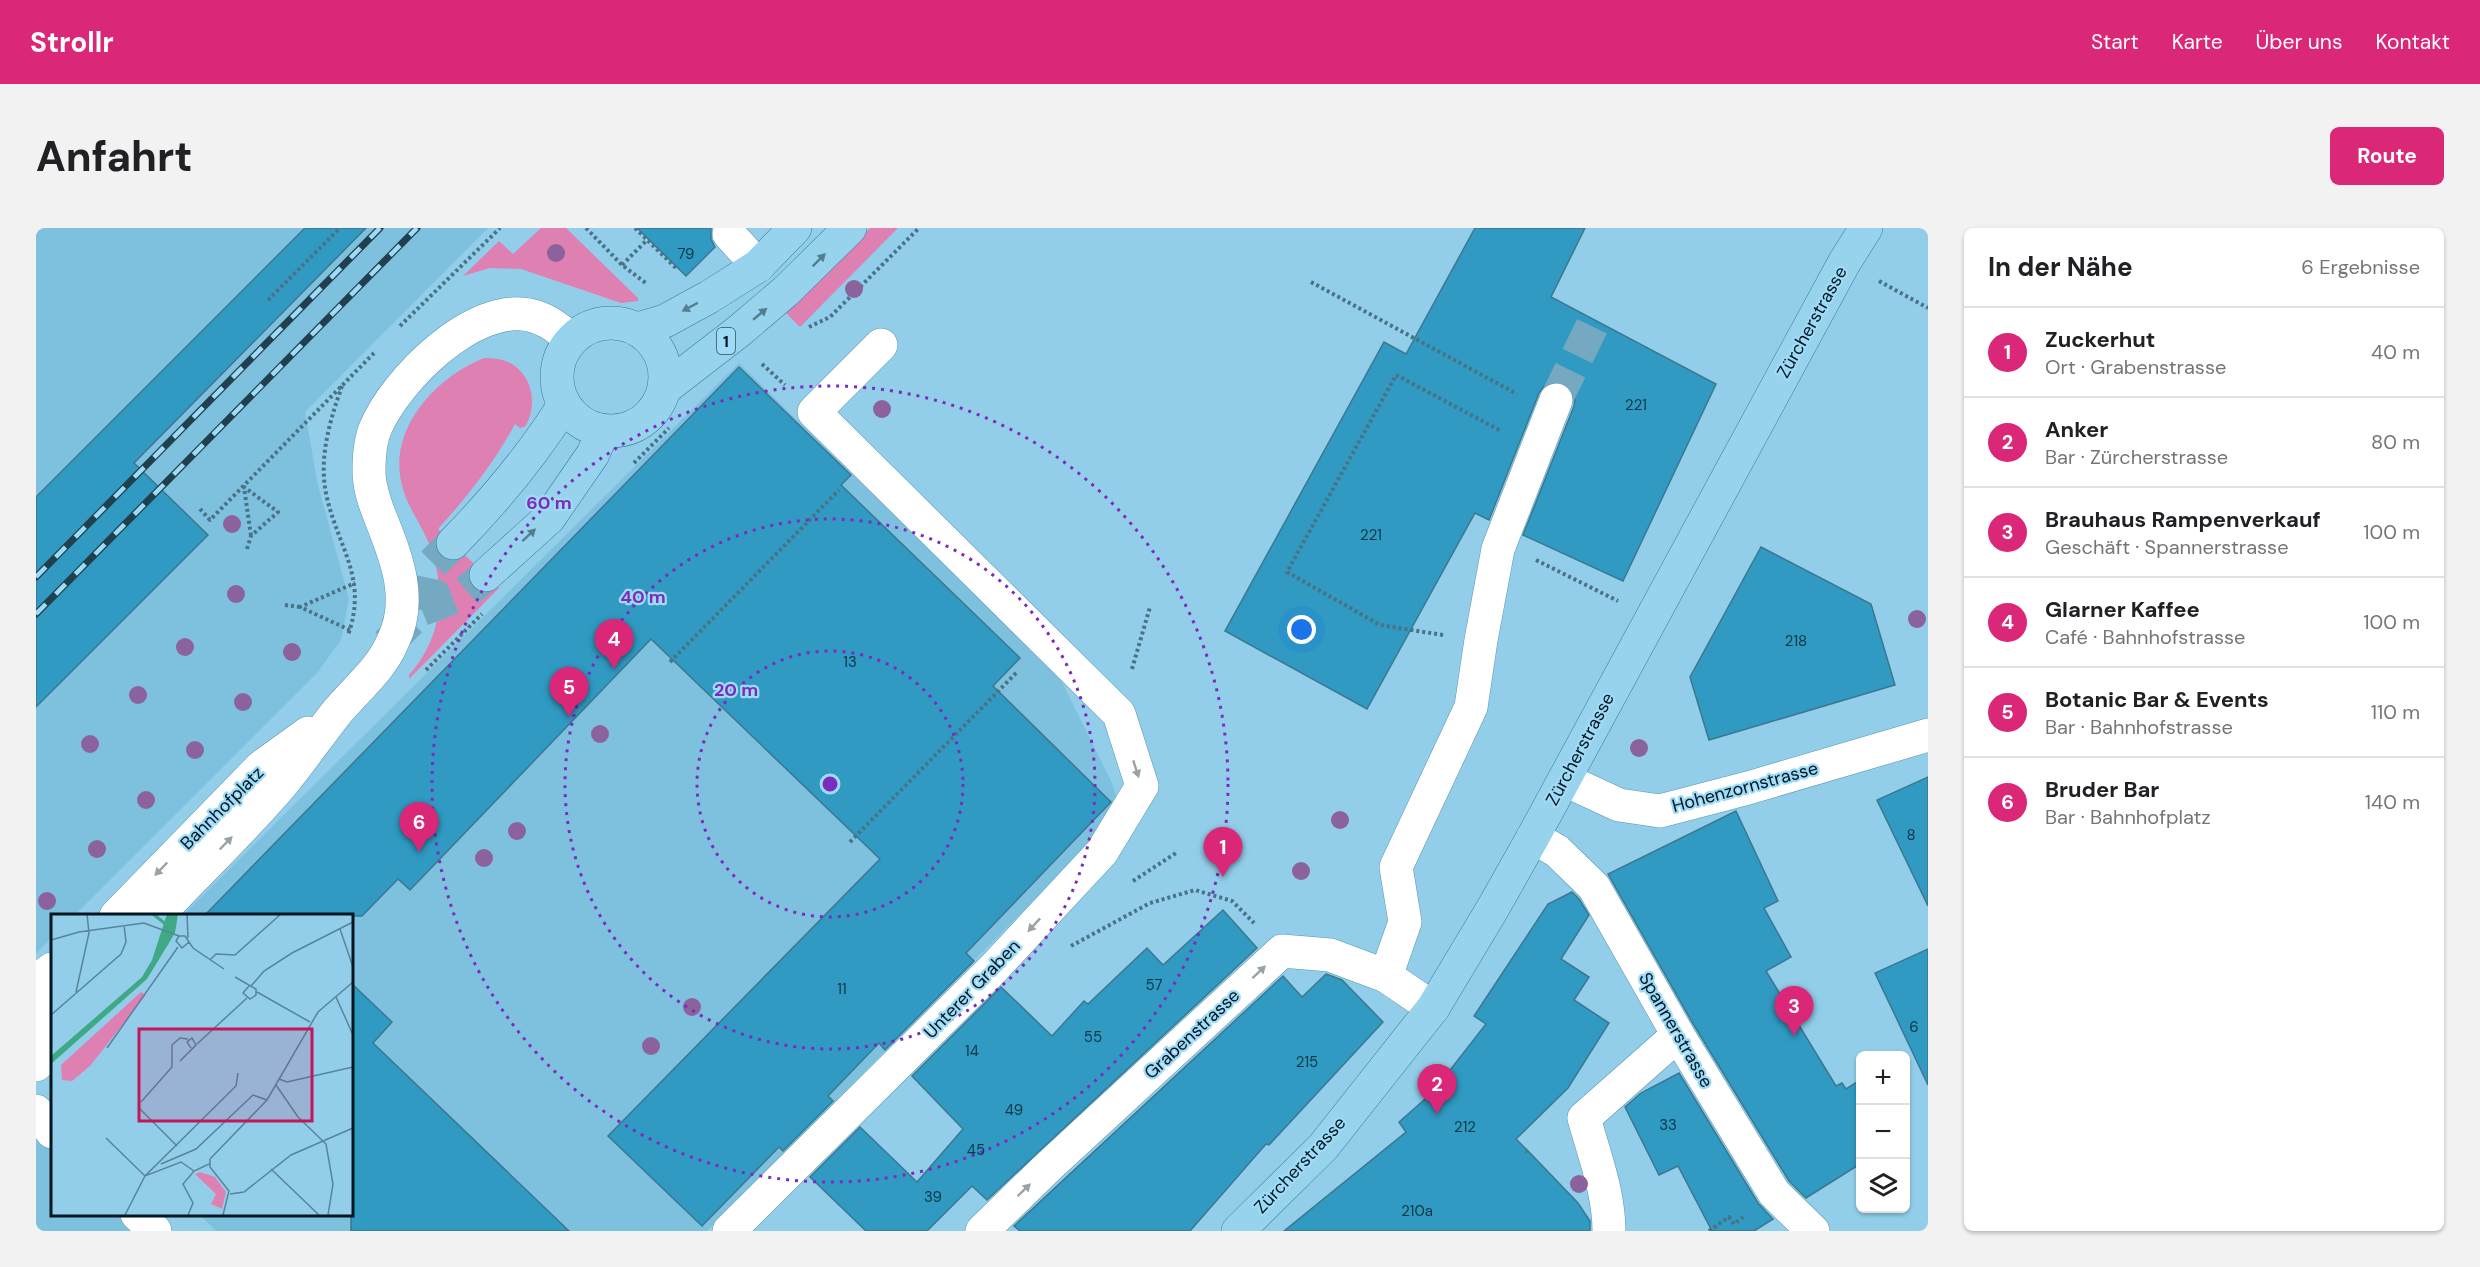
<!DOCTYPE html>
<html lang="de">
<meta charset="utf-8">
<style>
:root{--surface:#fff;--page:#f2f2f2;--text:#202124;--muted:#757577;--line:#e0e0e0;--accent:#db2777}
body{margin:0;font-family:"DM Sans",sans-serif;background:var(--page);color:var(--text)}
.controls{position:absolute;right:18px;bottom:18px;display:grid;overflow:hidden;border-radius:9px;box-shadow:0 2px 4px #0004}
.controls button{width:54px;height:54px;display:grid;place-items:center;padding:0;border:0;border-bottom:2px solid var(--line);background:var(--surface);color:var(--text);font:30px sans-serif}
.you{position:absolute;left:1266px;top:402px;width:21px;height:21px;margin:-15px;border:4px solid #fff;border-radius:50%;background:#1a73e8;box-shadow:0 0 0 9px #1a73e833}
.badge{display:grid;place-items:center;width:39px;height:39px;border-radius:50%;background:var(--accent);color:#fff;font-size:20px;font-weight:700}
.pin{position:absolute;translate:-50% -50px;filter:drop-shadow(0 2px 3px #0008)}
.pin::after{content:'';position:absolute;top:32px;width:21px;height:18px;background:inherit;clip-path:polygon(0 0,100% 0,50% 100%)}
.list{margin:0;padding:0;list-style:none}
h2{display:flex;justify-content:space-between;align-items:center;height:78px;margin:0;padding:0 24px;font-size:26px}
h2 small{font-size:20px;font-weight:400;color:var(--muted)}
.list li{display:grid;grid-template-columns:39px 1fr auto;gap:18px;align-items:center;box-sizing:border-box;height:90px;padding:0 24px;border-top:2px solid var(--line)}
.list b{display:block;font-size:22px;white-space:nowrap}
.list p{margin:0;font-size:20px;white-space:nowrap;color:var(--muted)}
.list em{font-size:20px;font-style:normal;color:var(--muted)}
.icon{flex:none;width:33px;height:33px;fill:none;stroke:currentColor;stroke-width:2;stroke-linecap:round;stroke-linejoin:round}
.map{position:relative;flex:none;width:1892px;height:1003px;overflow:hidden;border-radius:9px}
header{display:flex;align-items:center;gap:36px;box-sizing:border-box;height:84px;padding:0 30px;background:var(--accent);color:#fff}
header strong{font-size:28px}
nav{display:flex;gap:33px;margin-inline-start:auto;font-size:21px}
.intro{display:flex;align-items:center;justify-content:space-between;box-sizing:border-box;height:144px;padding:0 36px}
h1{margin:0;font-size:42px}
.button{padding:15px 27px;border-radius:9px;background:var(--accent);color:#fff;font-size:21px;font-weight:700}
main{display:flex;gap:36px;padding:0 36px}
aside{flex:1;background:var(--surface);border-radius:9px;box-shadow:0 2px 4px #0004}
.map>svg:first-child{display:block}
.built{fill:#7ec1df}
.green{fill:#df80b2}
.building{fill:#309ac2;stroke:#3c7790;stroke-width:1.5}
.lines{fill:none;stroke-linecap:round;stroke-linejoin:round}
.minor-tunnel{stroke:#75a9c2;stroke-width:33;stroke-dasharray:33 16;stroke-linecap:butt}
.major-tunnel{stroke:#75a9c2;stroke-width:33;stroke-dasharray:33 16;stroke-linecap:butt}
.minor-casing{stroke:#5a95af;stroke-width:34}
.major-casing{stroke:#357e9c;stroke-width:34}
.path{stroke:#497285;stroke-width:4;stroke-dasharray:3 3;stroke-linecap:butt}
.minor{stroke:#fff;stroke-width:33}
.major{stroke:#97d3ec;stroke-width:33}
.rail-casing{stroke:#21404e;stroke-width:7}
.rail{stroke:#9fdbf7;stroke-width:4.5;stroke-dasharray:14;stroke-linecap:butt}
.tree{fill:#8b629b}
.oneway{fill:#537e90}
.oneway2{fill:#99a2a6}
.ring{fill:none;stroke:#7b2cbf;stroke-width:3;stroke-dasharray:3 6}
.labels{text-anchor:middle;stroke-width:4.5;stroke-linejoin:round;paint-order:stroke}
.number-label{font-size:15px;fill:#0c3748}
.shield{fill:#9fdbf7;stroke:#305160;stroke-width:1.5}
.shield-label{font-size:16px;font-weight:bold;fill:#001620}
.street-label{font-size:18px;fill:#001620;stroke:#9fdbf7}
.inset-river{fill:none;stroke:#3fa986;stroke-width:3}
.inset-road{fill:none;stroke:#588499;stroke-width:1.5}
.view{fill:#c2185b;fill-opacity:0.15;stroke:#c2185b;stroke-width:3}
.inset-edge{fill:none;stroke:#001620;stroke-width:3}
.centre{fill:#7b2cbf;stroke:#9fdbf7;stroke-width:3}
.ring-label{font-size:18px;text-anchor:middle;font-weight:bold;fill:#7b2cbf;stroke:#9fdbf7;stroke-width:4.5;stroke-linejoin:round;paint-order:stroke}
</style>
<header>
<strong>Strollr</strong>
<nav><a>Start</a><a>Karte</a><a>Über uns</a><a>Kontakt</a></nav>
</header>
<div class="intro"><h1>Anfahrt</h1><a class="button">Route</a></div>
<main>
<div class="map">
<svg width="1892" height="1003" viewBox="0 0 1892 1003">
<rect width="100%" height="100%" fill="#92ceea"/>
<!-- built -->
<g class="built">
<path d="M0 0H452L269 184 282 257 313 371 305 412 281 445 38 688H16V709L0 726Z"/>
<path d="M703 135 1024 450 1076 555 1080 568 1079 590 671 1003H180L164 987 315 986V688H146Z"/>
<path d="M0 883 16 904V986L101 987 119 1003H0Z"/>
</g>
<!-- green -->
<g class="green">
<path d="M505 0H530L602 70V73L585 75 485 41 454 40 427 48 463 13 477 26Z"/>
<path d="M834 0H862L764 99 750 85Z"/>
<path d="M448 130C458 130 468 131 476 136 495 148 500 171 493 191 490 197 490 199 484 200L479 196C458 235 431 269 402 301L463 360 373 451V447C408 408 411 358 391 311 382 291 369 275 365 253 354 198 401 149 448 130Z"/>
</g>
<!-- building -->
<g class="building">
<path d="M269 0H330L98 235 172 307 0 479V269Z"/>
<path d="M601 0H675V11L679 19 650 48Z"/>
<path d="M1439 0H1549L1515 69 1680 156 1587 353 1487 307 1538 178 1539 170 1535 161 1527 155 1518 153 1508 158 1503 165 1453 292 1439 285 1331 481 1189 403 1348 114 1370 126Z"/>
<path d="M703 139 815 247 805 257 984 430 957 458 1075 574 930 725 938 733 849 822 843 815 792 868 797 873 747 923 743 919 666 998 572 908 844 631 615 411 374 662 362 651 326 688H168Z"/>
<path d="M1725 319 1835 376 1859 457 1673 512 1654 449Z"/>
<path d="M1892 549V678L1841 572Z"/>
<path d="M1700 583 1742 673 1728 680 1755 729 1730 743 1800 858 1806 855 1810 861 1824 852V936L1770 970 1753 953 1656 794 1572 646Z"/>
<path d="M1536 664 1543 671 1553 687 1525 731 1553 749 1538 772 1573 795 1532 860 1480 911 1491 922 1490 924 1492 923 1542 975 1554 993V1003H1248L1370 904 1363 894 1397 864 1450 796 1438 788 1512 676Z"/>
<path d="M1187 682 1221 720 951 972 936 958 891 1003H830L774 949 824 899 881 954 927 901 876 848 965 759 1016 808 1048 773 1052 776 1111 720 1127 737Z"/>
<path d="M1892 721V857L1839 745Z"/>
<path d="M1290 746 1306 752 1347 794 1233 917 1230 916 1154 1003H984L978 998 1247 748 1266 769Z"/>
<path d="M315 755 356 794 337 815 533 1003H315Z"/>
<path d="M1643 845 1722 975 1737 991 1718 1003H1676L1642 938 1623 947 1589 879 1605 865Z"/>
</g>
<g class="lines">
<!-- minor-tunnel -->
<path class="minor-tunnel" d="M1520 172 1559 92"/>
<!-- major-tunnel -->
<g class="major-tunnel">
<path d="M385 382 394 338 417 315"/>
<path d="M351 416 385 382 429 365 450 347"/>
</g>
<!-- minor casing -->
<g class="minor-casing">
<g id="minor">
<path d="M693 6 722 38"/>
<path d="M1529 552 1583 577 1624 583 1712 560 1892 507"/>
<path d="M1497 609 1521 623 1558 659 1642 807 1738 965 1777 1003"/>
<path d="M80 688 225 539 272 505"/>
<path d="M121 688C162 644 207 602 246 556 265 533 282 508 301 484 320 461 345 442 357 413 377 372 361 331 345 291 339 276 333 260 333 243 333 228 334 212 340 199 360 152 437 75 493 87 510 90 521 100 535 111"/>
<path d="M1350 748 1369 694 1360 639 1435 479 1445 412 1462 321 1520 172"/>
<path d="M0 753 16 741"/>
<path d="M0 765C20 784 20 817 0 837"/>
<path d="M0 883 16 904"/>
<path d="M101 986 119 1003"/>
<path d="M693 1003 957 741 1066 624 1106 558 1083 486 778 184 845 117"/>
<path d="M946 1003 1012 939 1246 723 1294 727 1350 748 1397 780"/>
<path d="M1573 1003C1573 965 1558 926 1548 890L1642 807"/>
</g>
</g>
<!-- major casing -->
<g class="major-casing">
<g id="major">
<circle cx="575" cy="149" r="54"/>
<path d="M601 101 629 93 673 69 722 38 759 0"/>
<path d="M628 161 703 103 750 63 814 0"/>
<path d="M417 315C459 272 496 228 528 177"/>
<path d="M450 347 513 290 557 226 567 203"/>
<path d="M1202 1003 1287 919 1397 780 1457 680 1497 609 1808 35 1830 0"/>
</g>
</g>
<!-- path -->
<g class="path">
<path d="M550 0 586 37 611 56"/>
<path d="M599 0 641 41"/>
<path d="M586 37 611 12"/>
<path d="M1843 53 1892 80"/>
<path d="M1275 54 1479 165"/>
<path d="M232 72 304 0"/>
<path d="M364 98 464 0"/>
<path d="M773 99 794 89 883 0"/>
<path d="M726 136 749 157"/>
<path d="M306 158C293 195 282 232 291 270 303 321 332 351 312 407"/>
<path d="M598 235 633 200"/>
<path d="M164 281 174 292 338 125"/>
<path d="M211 321 215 308 242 284 208 259 215 308"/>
<path d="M1500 332 1582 373"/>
<path d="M249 377 264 379"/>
<path d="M314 402 264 379 319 355"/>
<path d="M1407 407 1344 397 1251 344 1360 147 1465 203"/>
<path d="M634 434 803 262"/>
<path d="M1096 441 1114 379"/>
<path d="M390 442 446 386"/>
<path d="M814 614 982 443"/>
<path d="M1097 653 1140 625"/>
<path d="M1035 718 1114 675 1159 662 1196 673 1218 695"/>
<path d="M1673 1003 1693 989 1698 996 1707 989"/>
</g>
<!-- minor -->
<use href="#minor" class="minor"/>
<!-- major -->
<use href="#major" class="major"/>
<!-- rail casing -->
<g class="rail-casing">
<g id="rail">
<path d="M0 349 344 0"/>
<path d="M0 386 381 0"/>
</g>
</g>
<!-- rail -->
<use href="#rail" class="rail"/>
</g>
<!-- trees -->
<g class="tree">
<circle cx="520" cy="25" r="9"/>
<circle cx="818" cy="61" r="9"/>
<circle cx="846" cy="181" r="9"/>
<circle cx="196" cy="296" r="9"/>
<circle cx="200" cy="366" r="9"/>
<circle cx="1881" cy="391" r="9"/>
<circle cx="149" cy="419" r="9"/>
<circle cx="256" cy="424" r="9"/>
<circle cx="102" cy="467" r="9"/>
<circle cx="207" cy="474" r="9"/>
<circle cx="564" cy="506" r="9"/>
<circle cx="54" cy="516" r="9"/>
<circle cx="1603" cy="520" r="9"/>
<circle cx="159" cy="522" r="9"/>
<circle cx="110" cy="572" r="9"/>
<circle cx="1304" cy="592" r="9"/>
<circle cx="481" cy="603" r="9"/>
<circle cx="61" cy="621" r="9"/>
<circle cx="448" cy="630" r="9"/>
<circle cx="1265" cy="643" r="9"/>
<circle cx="11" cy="673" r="9"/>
<circle cx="656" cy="779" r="9"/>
<circle cx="615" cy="818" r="9"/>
<circle cx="1543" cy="956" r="9"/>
</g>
<!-- one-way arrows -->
<defs><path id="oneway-solid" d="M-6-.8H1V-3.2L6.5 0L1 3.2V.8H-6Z" transform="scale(1.5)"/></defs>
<g class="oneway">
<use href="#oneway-solid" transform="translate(783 32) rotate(-45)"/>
<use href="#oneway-solid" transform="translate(654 79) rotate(152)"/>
<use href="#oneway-solid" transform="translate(724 86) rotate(-40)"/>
<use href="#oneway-solid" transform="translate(493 307) rotate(-43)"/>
</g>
<g class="oneway2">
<use href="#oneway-solid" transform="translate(1100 541) rotate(72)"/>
<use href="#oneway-solid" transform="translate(190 615) rotate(-46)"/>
<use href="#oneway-solid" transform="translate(125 641) rotate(134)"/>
<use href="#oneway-solid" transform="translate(998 697) rotate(133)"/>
<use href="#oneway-solid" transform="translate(1223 744) rotate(-43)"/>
<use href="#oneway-solid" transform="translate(988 962) rotate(-44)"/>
</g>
<!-- distance rings -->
<g class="ring">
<circle cx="794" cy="556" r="133"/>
<circle cx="794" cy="556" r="265"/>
<circle cx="794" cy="556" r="398"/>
</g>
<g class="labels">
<!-- number labels -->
<g class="number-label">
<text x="650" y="31">79</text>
<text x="1600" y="182">221</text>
<text x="1335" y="312">221</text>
<text x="1760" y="418">218</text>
<text x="814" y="439">13</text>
<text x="1875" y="612">8</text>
<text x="1118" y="762">57</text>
<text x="806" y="766">11</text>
<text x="1878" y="804">6</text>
<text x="1057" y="814">55</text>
<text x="936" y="828">14</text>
<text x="1271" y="839">215</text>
<text x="978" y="887">49</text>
<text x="1632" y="902">33</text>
<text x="1429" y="904">212</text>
<text x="940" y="927">45</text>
<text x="897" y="974">39</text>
<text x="1381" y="988">210a</text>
</g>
<!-- shield labels -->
<rect class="shield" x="681" y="100" width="18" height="26" rx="4.5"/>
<g class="shield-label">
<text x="690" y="119">1</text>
</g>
<!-- street labels -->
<g class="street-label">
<text transform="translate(1776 94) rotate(-61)" y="6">Zürcherstrasse</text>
<text transform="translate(1544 521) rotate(-62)" y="6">Zürcherstrasse</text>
<text transform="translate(1709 559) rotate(-15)" y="6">Hohenzornstrasse</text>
<text transform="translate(186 580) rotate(-45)" y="6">Bahnhofplatz</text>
<text transform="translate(936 761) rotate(-46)" y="6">Unterer Graben</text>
<text transform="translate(1640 802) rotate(60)" y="6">Spannerstrasse</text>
<text transform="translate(1156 806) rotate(-43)" y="6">Grabenstrasse</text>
<text transform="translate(1264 937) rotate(-47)" y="6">Zürcherstrasse</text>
</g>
</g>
<!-- overview -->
<g transform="translate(15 686)">
<rect width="302" height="302" fill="#92ceea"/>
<path d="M90 78 95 81 39 152 21 167 11 166 10 151ZM149 258 164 263 175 278 171 295 160 290 165 280 144 260Z" fill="#df80b2"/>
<path d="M116 0H127L124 19 96 65 0 150V142L91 63 101 46Z" fill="#3fa986"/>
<path class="inset-river" d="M102 0 117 12"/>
<path class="inset-road" d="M136 0 137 24M289 15 302 53M0 26 28 18 93 9 128 22M138 28 131 34 125 27 128 22H134L142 34 173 55M159 46 165 40 184 41 230 0M184 63 205 75V81L199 85 192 79 198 72M200 72 213 57 241 39 302 8M25 78 38 19 36 0M206 78 259 108M285 83 302 121M0 101 70 40 75 28 73 11M146 130 196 84M56 134 127 33M129 147 145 131 141 124 136 128 140 134M228 165 236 168 302 153M225 171 247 203 275 230 282 270 277 301M90 188 121 153V131L129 124 137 125M87 193 126 232M55 224 94 262 130 248 143 257M110 250 145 235 202 181 216 186M220 255 268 301M179 280 193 278 240 241 302 214M74 301 94 262 185 172 187 159M137 301 142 289 132 270 143 257 158 250M172 301 178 277 159 253V245L216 186 267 98 302 68"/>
<path class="view" d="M88 115H261V207H88Z"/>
<rect width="302" height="302" class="inset-edge"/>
</g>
<circle cx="794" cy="556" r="9" class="centre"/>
<g class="ring-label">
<text x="513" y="281">60 m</text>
<text x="607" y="375">40 m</text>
<text x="700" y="468">20 m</text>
</g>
</svg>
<div class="controls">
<button>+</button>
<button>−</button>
<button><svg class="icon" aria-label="layers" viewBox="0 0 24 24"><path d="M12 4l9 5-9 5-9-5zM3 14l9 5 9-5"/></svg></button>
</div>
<div class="you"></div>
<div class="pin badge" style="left:1187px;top:649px">1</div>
<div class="pin badge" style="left:1401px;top:886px">2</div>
<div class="pin badge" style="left:1758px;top:808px">3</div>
<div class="pin badge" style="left:578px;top:441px">4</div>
<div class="pin badge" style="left:533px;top:489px">5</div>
<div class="pin badge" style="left:383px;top:624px">6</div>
</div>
<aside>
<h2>In der Nähe<small>6 Ergebnisse</small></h2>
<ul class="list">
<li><span class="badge">1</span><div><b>Zuckerhut</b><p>Ort · Grabenstrasse</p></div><em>40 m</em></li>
<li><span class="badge">2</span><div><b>Anker</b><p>Bar · Zürcherstrasse</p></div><em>80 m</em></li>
<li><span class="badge">3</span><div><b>Brauhaus Rampenverkauf</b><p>Geschäft · Spannerstrasse</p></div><em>100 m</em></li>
<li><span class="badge">4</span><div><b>Glarner Kaffee</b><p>Café · Bahnhofstrasse</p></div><em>100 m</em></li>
<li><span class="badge">5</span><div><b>Botanic Bar &amp; Events</b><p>Bar · Bahnhofstrasse</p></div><em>110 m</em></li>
<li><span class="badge">6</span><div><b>Bruder Bar</b><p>Bar · Bahnhofplatz</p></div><em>140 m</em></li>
</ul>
</aside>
</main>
